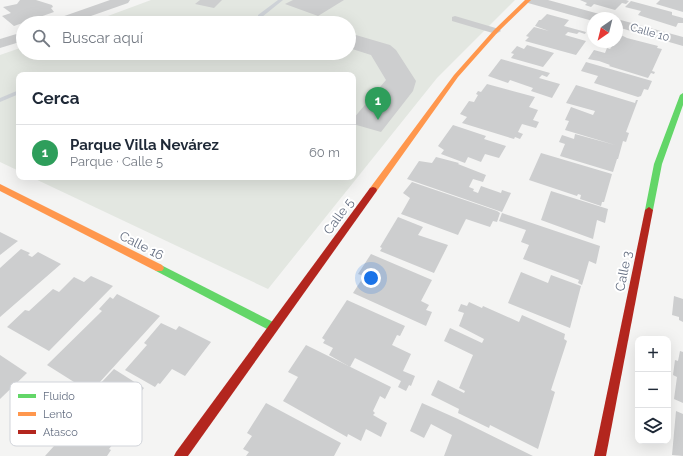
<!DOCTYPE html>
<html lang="es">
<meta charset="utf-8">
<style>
:root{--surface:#fff;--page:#f2f2f3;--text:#1f2937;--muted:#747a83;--line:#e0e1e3;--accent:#555e6b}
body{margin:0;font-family:Raleway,sans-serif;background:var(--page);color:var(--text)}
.controls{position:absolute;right:12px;bottom:12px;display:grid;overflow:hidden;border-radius:8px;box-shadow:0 4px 16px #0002}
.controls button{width:36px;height:36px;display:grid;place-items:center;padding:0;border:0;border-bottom:1px solid var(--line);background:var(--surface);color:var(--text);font:20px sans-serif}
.compass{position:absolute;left:587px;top:12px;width:36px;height:36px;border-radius:50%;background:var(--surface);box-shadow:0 4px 16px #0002;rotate:215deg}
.you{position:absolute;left:371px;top:278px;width:14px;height:14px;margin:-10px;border:3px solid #fff;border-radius:50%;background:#1a73e8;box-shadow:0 0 0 6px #1a73e833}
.badge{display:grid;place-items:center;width:26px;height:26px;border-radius:50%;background:var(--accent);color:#fff;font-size:13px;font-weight:700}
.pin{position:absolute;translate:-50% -33px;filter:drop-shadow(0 1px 2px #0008)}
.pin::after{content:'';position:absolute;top:21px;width:14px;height:12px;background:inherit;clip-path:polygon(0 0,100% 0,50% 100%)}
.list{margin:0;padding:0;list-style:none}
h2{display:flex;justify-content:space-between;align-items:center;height:52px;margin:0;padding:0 16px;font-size:17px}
h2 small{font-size:13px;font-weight:400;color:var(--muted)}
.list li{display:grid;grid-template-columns:26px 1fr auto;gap:12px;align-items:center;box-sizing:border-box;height:56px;padding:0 16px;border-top:1px solid var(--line)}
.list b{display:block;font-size:15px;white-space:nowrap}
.list p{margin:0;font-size:13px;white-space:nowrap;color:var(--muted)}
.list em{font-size:13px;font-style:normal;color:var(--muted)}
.icon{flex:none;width:22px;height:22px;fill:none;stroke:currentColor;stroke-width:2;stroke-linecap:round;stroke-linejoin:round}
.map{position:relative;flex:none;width:683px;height:456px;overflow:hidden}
.search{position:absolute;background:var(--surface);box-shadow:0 4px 16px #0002;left:16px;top:16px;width:340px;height:44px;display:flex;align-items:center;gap:10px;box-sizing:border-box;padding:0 14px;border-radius:22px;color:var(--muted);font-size:15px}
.panel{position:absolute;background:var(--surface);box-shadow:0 4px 16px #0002;left:16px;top:72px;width:340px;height:108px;border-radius:8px}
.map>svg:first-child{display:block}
.green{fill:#e3e7e1}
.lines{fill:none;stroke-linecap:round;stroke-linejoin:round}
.stream{fill:#ced2d7;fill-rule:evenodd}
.building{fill:#cdcecf}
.lane{fill:#cccdce;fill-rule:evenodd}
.street{fill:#cccdce;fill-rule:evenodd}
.fast{fill:#63d668;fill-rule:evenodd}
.slow{fill:#ff974d;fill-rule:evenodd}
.jam{fill:#b3261e;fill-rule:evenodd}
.labels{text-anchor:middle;stroke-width:4;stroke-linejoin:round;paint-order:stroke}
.far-street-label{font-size:11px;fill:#656f82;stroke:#fff}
.street-label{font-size:13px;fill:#656f82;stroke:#fff}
.key{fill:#fff;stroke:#d1d4da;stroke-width:1}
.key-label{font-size:11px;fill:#656f82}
</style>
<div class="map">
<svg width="683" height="456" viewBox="0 0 683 456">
<rect width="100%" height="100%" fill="#f4f4f3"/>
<!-- green -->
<path class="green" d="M151 0H515L437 78 268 289 31 177H353V75H19V171L0 162V55L23 47V53H349V23H89Z"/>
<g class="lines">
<!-- stream -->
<g class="stream">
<path d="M278 0H283L262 17H258V15Z"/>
<path d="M64 72 66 73V75H58Z"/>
<path d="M19 90V94L0 102V98Z"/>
</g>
</g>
<!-- building -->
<g class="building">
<path d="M20 0H36L52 5 53 7 51 8 54 12 14 26 2 16 11 13 3 7 17 4Z"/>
<path d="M200 0H222L214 8 195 4Z"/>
<path d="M293 0H344L318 16 285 4Z"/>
<path d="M580 0H626L629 1 626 4 622 3 615 10 594 4 591 7 585 5 587 3Z"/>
<path d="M660 0H683V12L656 4Z"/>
<path d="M631 1 672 12V15L683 18V23H678L676 27 638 15 641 11 625 7Z"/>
<path d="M547 14 569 20 564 26 586 32 585 34 579 32 577 34 568 32 565 35 586 41 576 55 525 41 529 37 526 36 534 27 549 31 535 26 539 20H541Z"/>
<path d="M617 32 623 34 621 35 627 38 658 46 657 48 662 49 652 71 655 72 654 74 651 73 648 78 609 66 610 65 599 61 588 59 594 50 605 53 607 48 610 49 615 42H617Z"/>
<path d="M349 33 390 45 396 50 416 81 413 91 381 132 353 124V119L386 80 371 55 349 48Z"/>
<path d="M527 45 554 53 543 67 511 58 514 54 511 53 517 46 524 49Z"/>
<path d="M501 59 550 73 547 77 542 75 539 78 560 84 552 98 531 91 533 88 510 80 508 83 488 76Z"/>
<path d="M586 62 652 81 648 90 644 89 641 96 638 97 594 83 598 76 581 71Z"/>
<path d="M487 84 535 97 529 107 538 110 533 120 539 122 536 128 522 124 518 132 523 134 520 139 515 137 514 139 462 123 467 117 460 114 469 101 474 102 478 95 476 94 478 91 481 92Z"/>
<path d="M576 85 635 103 636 100H638L626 132 629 133 626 142 623 141 618 159H617L613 172 560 156 565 144 559 142 562 135 574 139 575 134 615 145 565 130 569 121 565 120 571 107 593 115 595 111 566 103Z"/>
<path d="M453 125 486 136 484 139 506 146 499 158 485 154 481 162 468 157 465 163 441 154 444 150 438 146Z"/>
<path d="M541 153 612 174 604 202H602L601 206 580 199 581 195 578 194 577 196 529 180Z"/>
<path d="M436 157 459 163 458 164 486 175 483 182 473 179 469 187 474 189 473 191 478 193 481 186 501 193 502 190 511 193 502 212 407 179 419 161 432 163Z"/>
<path d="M412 182 497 211 500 213 497 222 493 221 490 227 466 219 458 235 401 214 410 198 403 193Z"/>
<path d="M551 191 608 209 605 223 597 220 593 239 541 220Z"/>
<path d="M502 213 600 246 596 264 589 261 582 285 578 283 579 280 523 259 529 245 521 242 526 230 499 221Z"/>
<path d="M398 217 423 227 418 235 448 245 434 273 380 251 382 248 380 247Z"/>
<path d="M0 232 18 241 0 255Z"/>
<path d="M21 249 30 253 28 255 32 257 38 252 61 264 0 317V268Z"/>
<path d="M371 254 432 280 421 301 429 305 426 310 432 312 426 326 353 293 364 276 358 274Z"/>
<path d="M521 272 548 283 551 275 581 286 570 328 508 303Z"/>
<path d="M91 276 113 286 49 351 7 327 25 310 29 311 53 289 59 292 74 277 84 282Z"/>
<path d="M117 294 160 316 78 406 62 394 74 382 47 365 102 311 99 309 110 297 113 299Z"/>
<path d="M674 296 683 299V322L679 320V317L672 315Z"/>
<path d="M347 300 405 326 400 336 397 335 392 345 411 354 403 371 415 376 411 386 409 385 406 391 398 387 401 381 355 358 350 367 329 355 333 348 323 343 325 340 322 338Z"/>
<path d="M469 302 482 308 483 306 519 322 522 315 565 334 564 339 567 341 551 390 555 392 538 449 490 425 489 428 458 413 459 409 431 395 438 380 464 393 465 391 459 388 473 355 444 341 450 328 482 343 484 339 459 326 464 313 458 311 461 304 467 306Z"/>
<path d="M161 323 176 330 179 326 211 342 185 376 172 369 160 384 158 383 155 387 125 370 147 345 144 343Z"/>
<path d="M306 345 391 387 385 399 380 396 373 411 375 413 373 415 387 423 381 437 366 429 361 441 348 434 347 437 283 401 298 377 288 372Z"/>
<path d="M680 351 683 352V403L674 399 677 377 673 375 675 360 678 361Z"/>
<path d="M0 355 27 373 0 399Z"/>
<path d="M114 369 144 388 115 422 84 401Z"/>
<path d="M266 403 341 443 334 456H246L249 452 243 449 252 436 247 433Z"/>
<path d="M422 403 458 419 533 456H444L452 435 431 424 424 438 410 431Z"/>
<path d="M82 410 120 435 109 449 111 450 107 456H45L72 426 69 424Z"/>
<path d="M676 411 683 414V456L672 455Z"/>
</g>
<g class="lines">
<!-- lane -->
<path class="lane" d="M455 16 499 29 501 31 496 34 452 21V17Z"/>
<!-- street -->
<g class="street">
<path d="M110 0H130L128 3 71 23H51L53 20Z"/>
<path d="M526 0H548L603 15 605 18H593V21L528 3Z"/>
<path d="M617 19 683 37V46L617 27Z"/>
<path d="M23 32V41L0 48V39Z"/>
</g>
<!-- fast -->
<g class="fast">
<path d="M683 93V105L662 164 653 210 649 213 645 210 654 164 680 95Z"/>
<path d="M159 264 277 324 278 327 277 330 273 332 269 330 156 271 154 268 156 265Z"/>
</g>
<!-- slow -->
<g class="slow">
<path d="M525 0H531L498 32 458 77 376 192H370L369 190 370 188 454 75 494 30Z"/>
<path d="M0 184 162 265 164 268 162 271H156L0 191Z"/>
</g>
<!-- jam -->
<g class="jam">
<path d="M373 187 376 188 377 190 376 192 188 456H174L176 452 370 188Z"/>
<path d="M649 207 653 210 606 456H594L645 210Z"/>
</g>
</g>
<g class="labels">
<!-- far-street labels -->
<g class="far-street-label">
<text transform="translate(650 32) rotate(16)" y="4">Calle 10</text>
</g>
<!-- street labels -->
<g class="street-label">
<text transform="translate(338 216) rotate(-54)" y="5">Calle 5</text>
<text transform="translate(142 245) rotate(27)" y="5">Calle 16</text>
<text transform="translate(623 271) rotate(-79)" y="5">Calle 3</text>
</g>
</g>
<!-- legend -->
<rect x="10" y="382" width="132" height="64" rx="6" class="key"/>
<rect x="18" y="394" width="18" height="4" fill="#63d668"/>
<rect x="18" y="412" width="18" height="4" fill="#ff974d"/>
<rect x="18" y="430" width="18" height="4" fill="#b3261e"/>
<g class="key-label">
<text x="43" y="400">Fluido</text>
<text x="43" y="418">Lento</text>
<text x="43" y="436">Atasco</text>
</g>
</svg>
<div class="controls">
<button>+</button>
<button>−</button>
<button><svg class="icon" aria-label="layers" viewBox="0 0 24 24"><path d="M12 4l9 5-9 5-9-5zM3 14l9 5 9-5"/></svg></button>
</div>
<svg class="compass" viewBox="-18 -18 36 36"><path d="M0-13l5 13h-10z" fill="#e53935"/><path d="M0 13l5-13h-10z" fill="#747a83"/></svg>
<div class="you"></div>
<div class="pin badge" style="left:378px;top:120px;background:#2e9e5b">1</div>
<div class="search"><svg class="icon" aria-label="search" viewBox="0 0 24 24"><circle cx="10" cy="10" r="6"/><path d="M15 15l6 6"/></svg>Buscar aquí</div>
<section class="panel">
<h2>Cerca<small></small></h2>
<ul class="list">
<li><span class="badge" style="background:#2e9e5b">1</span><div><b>Parque Villa Nevárez</b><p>Parque · Calle 5</p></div><em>60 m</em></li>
</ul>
</section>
</div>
